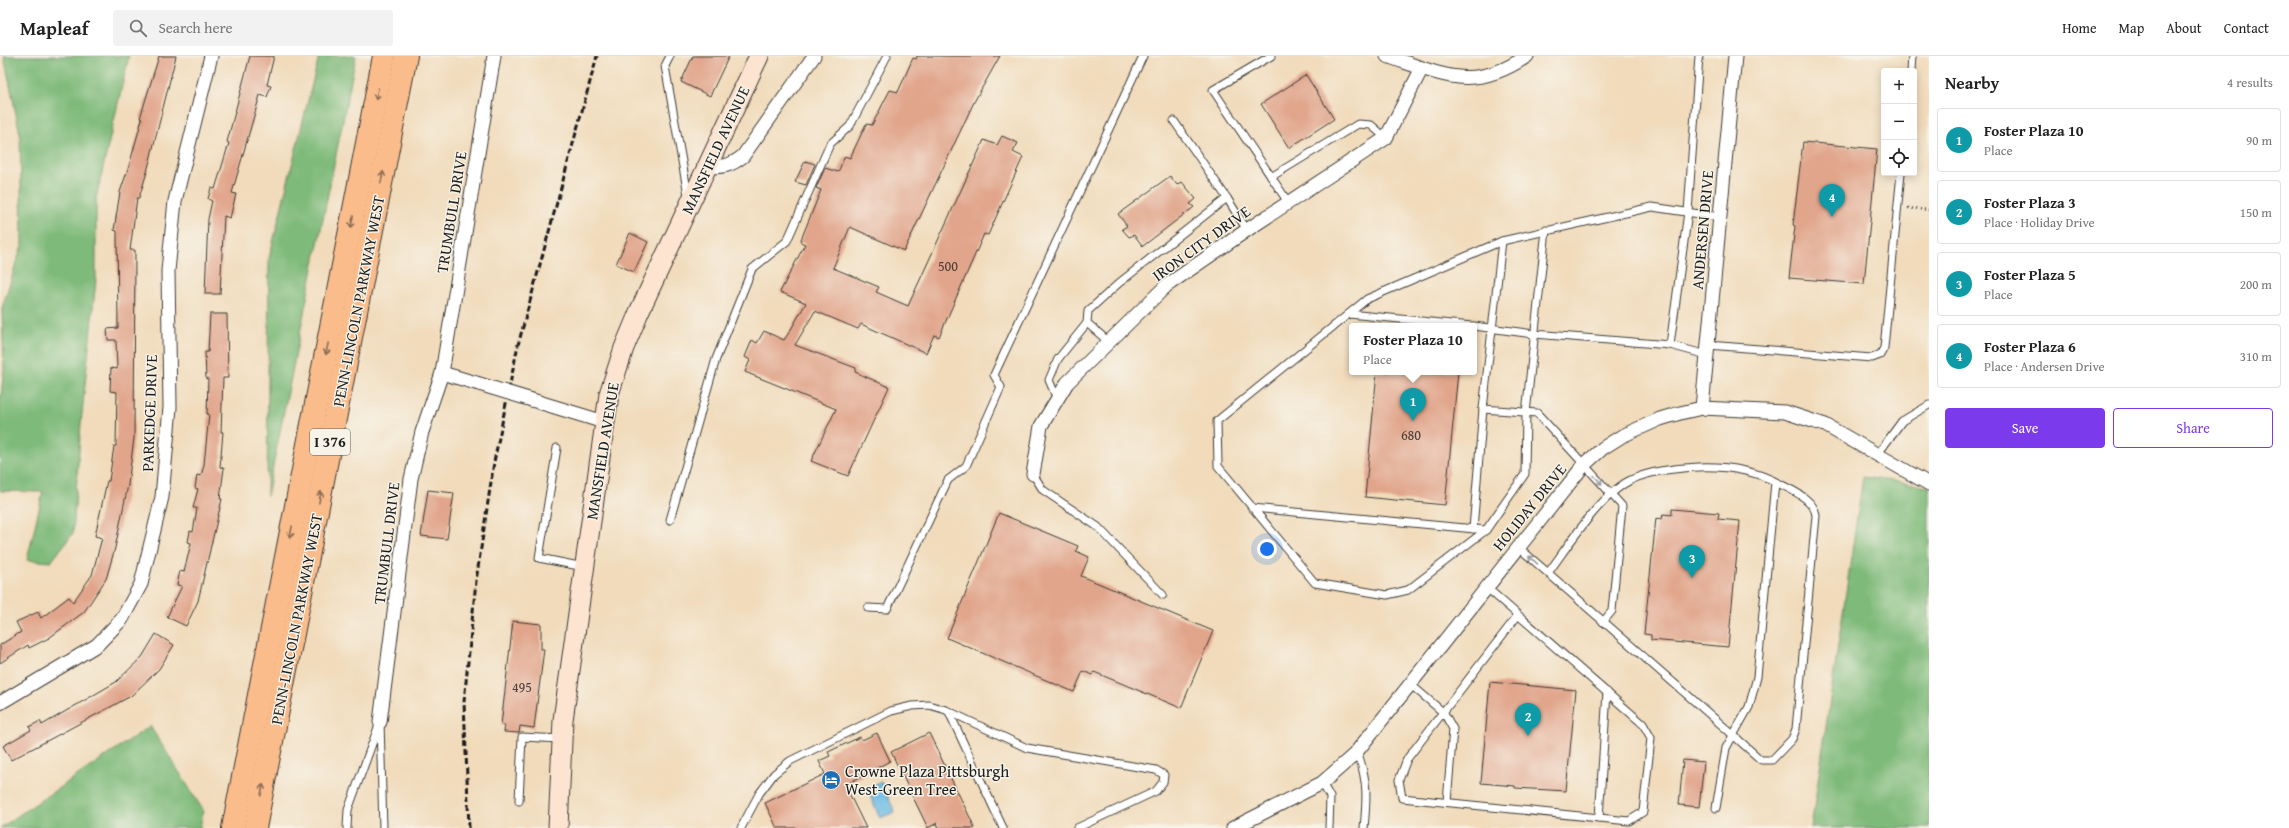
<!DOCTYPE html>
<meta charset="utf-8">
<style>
:root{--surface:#fff;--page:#f2f2f2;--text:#222;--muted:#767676;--line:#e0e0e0;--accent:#7c3aed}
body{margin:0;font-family:"Gentium Book Plus",serif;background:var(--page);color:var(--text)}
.controls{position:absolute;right:12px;top:12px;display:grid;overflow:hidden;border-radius:4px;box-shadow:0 2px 10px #0003}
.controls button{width:36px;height:36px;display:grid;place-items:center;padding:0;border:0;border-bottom:1px solid var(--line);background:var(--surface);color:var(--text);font:20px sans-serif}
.you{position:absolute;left:1267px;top:493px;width:14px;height:14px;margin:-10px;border:3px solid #fff;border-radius:50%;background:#1a73e8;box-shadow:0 0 0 6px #1a73e833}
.badge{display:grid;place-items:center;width:26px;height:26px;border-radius:50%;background:var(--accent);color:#fff;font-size:13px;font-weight:700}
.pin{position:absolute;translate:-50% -33px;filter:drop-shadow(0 1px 2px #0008)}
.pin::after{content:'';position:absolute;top:21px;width:14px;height:12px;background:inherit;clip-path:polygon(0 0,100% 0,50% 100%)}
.popup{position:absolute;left:1349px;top:267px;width:128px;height:52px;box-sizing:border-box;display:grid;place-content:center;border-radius:4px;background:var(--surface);filter:drop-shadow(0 1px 3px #0005);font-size:13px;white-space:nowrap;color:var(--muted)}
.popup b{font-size:15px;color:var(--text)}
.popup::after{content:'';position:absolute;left:50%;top:100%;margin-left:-8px;border:8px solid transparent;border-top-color:var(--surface)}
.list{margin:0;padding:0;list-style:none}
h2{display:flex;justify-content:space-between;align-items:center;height:52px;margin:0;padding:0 16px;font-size:17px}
h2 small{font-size:13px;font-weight:400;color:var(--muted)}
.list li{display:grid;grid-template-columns:26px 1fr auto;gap:12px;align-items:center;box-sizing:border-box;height:64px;margin:0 8px 8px;padding:0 8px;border:1px solid var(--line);border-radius:4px}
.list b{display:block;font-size:15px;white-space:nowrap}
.list p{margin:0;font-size:13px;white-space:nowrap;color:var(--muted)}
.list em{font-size:13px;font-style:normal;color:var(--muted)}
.actions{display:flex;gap:8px;padding:12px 16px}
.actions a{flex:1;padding:9px 0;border:1px solid var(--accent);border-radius:4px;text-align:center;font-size:14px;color:var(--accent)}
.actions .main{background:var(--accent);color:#fff}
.icon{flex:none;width:22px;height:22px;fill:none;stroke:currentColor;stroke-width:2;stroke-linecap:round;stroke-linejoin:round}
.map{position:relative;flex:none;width:1929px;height:772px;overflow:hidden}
header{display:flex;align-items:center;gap:24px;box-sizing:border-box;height:56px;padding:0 20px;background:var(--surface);border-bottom:1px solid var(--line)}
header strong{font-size:19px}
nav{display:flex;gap:22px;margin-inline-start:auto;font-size:14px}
.search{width:280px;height:36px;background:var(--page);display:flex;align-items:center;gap:10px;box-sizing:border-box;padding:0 14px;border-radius:4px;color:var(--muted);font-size:15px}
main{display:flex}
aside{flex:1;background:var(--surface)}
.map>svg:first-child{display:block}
.forest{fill:#7eba79;stroke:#4d6b4a}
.water{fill:#6abae5;stroke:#436b80}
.building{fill:#e1a58b}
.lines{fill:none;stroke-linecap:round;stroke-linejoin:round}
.service-casing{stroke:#3c3934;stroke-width:9}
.minor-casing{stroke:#3c3934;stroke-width:15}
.secondary-casing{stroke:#3c3934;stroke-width:21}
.motorway-casing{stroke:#3c3934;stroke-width:24}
.path{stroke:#3c3934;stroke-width:2.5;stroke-dasharray:1 3;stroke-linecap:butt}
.service{stroke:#fff;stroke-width:7}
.minor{stroke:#fff;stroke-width:13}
.secondary{stroke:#fde4d1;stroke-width:19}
.motorway{stroke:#fabc8b;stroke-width:22}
.rail{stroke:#1c1c1c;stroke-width:3;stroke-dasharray:6 3;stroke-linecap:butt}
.minor-bridge-casing{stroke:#3c3934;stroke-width:15;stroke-linecap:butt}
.minor-bridge{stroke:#fff;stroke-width:13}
.oneway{stroke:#8b6c54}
.oneway2{stroke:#999}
.labels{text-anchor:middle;stroke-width:3;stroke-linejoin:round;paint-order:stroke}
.number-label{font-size:14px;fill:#4d3e38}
.shield{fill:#f7f3e8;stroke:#5e5c59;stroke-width:1}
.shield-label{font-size:15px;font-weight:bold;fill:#1c1c1c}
.street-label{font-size:16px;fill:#1c1c1c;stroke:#f7f3e8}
.poi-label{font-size:16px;fill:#1c1c1c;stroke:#f7f3e8;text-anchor:start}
</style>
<header>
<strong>Mapleaf</strong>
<div class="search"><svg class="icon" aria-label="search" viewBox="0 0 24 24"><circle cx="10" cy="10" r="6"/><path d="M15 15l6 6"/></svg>Search here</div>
<nav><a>Home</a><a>Map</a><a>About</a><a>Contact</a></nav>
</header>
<main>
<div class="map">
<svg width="1929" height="772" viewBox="0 0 1929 772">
<rect width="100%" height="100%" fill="#f7f3e8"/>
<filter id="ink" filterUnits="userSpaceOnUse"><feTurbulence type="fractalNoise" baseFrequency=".025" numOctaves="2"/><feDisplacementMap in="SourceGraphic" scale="8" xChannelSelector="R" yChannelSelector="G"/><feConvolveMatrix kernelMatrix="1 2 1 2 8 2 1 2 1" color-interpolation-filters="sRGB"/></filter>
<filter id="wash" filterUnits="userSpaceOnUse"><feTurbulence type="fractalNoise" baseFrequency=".012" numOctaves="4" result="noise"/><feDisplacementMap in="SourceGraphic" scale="16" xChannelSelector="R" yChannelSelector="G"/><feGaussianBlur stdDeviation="0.9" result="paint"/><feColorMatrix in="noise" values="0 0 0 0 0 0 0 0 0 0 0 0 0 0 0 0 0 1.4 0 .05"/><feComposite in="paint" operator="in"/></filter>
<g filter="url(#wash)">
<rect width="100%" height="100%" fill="#f1dbbb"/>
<!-- forest -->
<g class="forest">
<path d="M4 0H129L96 142V224L81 367 73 477 51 506 27 504 43 436 0 435V347L4 313 2 252 22 189 20 78Z"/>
<path d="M319 0H356L267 440 269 202Z"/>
<path d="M1863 421 1929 430V772H1811Z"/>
<path d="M150 670 203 754 200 772H0Z"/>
</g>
<!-- water -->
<path class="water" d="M881 726 895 756 880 762 867 733Z"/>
<g id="blocks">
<!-- building -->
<g class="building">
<path d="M159 0H176L147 116 139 142H137L130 194H135L134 382 128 429 115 492 106 523 84 556 49 582 29 592 28 589 0 607V589L21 576 16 566 38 556 41 562 69 541 73 546 92 519 102 482 95 480 107 425H109L114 390H116L117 336 110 335 111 312 117 313 116 284H108L107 273 118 272 117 175 114 174 120 136 129 110 142 63 140 62Z"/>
<path d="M250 0H274L267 29 271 30 267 41 260 39 232 137 236 138 230 162 224 160 220 238H205L208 163 212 145 208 143 211 132 215 133 229 87 227 86Z"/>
<path d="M693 0H729L710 40 681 26Z"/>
<path d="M917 0H1000L974 46 904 195 850 171 833 212 879 231 876 236 908 250 984 84 997 89 1002 80 1018 87 1013 96 1023 101 988 179 984 178 939 281 934 279 926 297 861 268 858 273 815 255 795 289 856 312 855 316 889 331 848 420 811 405 836 353 745 316 750 304 745 301 752 284 757 287 764 275 784 284 790 275 806 247 780 236 805 188 800 186 821 134 816 132 825 112 838 116 845 100 850 102 866 68 872 69 890 34 898 36 913 2 916 3Z"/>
<path d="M1306 19 1334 63 1289 92 1261 48Z"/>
<path d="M1803 86 1877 93 1864 228 1789 222 1795 170 1793 169Z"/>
<path d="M805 105 815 108 806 129 795 126Z"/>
<path d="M1170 120 1177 129 1182 126 1196 143 1190 148 1194 151 1143 190 1134 179 1129 181 1122 173 1127 170 1118 158Z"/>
<path d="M630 177 648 186 634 216 616 208Z"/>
<path d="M210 258H227L228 322H223L221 376H223L220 411 224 412 220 443H222L198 545 186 570 167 561 182 530 177 529 180 515 184 516 191 487 188 486 190 475 193 476 197 452H193L198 433 195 432 197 419 201 420 204 409 209 358H207L208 322 206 323 205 296H208Z"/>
<path d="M1377 316H1458L1445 449 1365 441Z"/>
<path d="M428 434 454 437 447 483 421 480Z"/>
<path d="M1672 453 1719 457 1718 463 1740 465 1728 591 1651 584V579L1644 578 1656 462 1662 463 1663 458 1672 459Z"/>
<path d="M999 457 1078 490 1076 495 1089 501 1081 520 1213 575 1181 652 1094 616 1093 619 1083 615 1074 636 947 582Z"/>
<path d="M513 565 541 568V593H544L534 672 520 670 519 677 504 676 505 669H501Z"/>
<path d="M156 578 174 589 159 613 131 640 11 704 3 690 31 674 29 671 40 665 42 669 116 626 142 601Z"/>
<path d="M1490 626 1576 634 1566 735 1515 732V730L1481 727Z"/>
<path d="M877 677 890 705 845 729 866 772H777L765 747 825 718 819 705 830 700 828 696 860 681 862 684Z"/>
<path d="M929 677 975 772H939L937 767 928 772 891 696Z"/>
<path d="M1683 704 1704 706 1699 751 1679 749Z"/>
</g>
</g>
</g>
<g filter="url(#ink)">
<use href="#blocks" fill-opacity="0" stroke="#3c3934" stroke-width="1"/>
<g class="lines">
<!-- service casing -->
<g class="service-casing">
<g id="service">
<path d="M670 0 665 10 688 139"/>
<path d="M1271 0 1213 34 1288 146"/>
<path d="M1911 15 1912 0"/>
<path d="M1174 65 1227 142"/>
<path d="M1271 121 1358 68 1371 69 1386 82"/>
<path d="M1546 174 1526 357 1525 418 1486 474 1408 534 1387 539 1315 527 1218 410 1217 365 1367 243 1502 185 1652 151 1720 161"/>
<path d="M1349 258 1472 270"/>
<path d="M1474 270 1534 278 1670 289 1707 299"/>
<path d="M1109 286 1087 267 1088 255 1119 227 1227 142 1247 174"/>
<path d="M1670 289 1688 156 1699 0"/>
<path d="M1708 289 1872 302 1880 299 1884 292 1901 117"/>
<path d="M1057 343 1049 324 1058 303 1087 267"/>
<path d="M1483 353 1537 357 1622 450 1612 555 1603 566"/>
<path d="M557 392 539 502 584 511"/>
<path d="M1877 399 1902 365 1929 349"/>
<path d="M1033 418 1043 434 1098 471 1163 539"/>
<path d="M1252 452 1486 474"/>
<path d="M670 464 716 303 752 213 787 185 830 88 850 70 887 0"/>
<path d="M1473 473 1483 353 1502 185"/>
<path d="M1518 491 1548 517 1732 678 1761 704H1772L1792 683 1796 673 1816 460C1815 443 1791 434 1778 427 1753 414 1727 410 1699 411 1677 412 1653 414 1633 423 1602 436 1568 490 1548 517"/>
<path d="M1486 531 1643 668 1651 682 1643 756 1629 765 1402 742 1399 724 1407 703 1518 559"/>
<path d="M868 552 887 553 948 424 966 410 1001 331 994 319 1143 0"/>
<path d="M1410 628 1444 657 1453 673 1447 746"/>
<path d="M949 656 1003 772"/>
<path d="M1357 695C1368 725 1367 741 1364 772"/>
<path d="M1322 727 1330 741 1329 772"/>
<path d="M519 745 522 681 561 683"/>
<path d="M1716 752 1726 692 1749 651 1757 621 1775 426"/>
<path d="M1599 762 1607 636"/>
<path d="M347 772 348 754 380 666 383 772"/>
<path d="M741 772 759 738 774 718 790 705 891 655 912 650 929 649 946 654 1027 692 1156 714 1164 719 1163 726 1156 735 1077 772"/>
</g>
</g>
<!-- minor casing -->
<g class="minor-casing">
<g id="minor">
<path d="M1387 0C1443 19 1473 37 1527 0"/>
<path d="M707 111C723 111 731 110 743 100L814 0"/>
<path d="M442 317 476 327"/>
<path d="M532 344 604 366"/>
<path d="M1702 352 1735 0"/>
<path d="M1033 418 1041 370 1067 327 1166 230 1247 174 1386 82 1422 12"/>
<path d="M0 647 97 589 122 563 141 528 162 441 170 351 168 215 175 145 211 0"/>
<path d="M380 666 411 423 422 376 442 317 494 0"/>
<path d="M1233 772 1322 727 1354 699 1584 409 1603 392 1622 380 1660 363 1680 357 1702 352 1785 356 1825 369 1929 428"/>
</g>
</g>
<!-- secondary casing -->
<g class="secondary-casing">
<path id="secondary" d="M558 772 563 664 609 338 624 292 639 256 759 0"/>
</g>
<!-- motorway casing -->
<g class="motorway-casing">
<g id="motorway">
<path d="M233 772 384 0"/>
<path d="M255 772 406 0"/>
</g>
</g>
<!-- path -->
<path class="path" d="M1908 152 1929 154"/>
<!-- service -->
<use href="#service" class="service"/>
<!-- minor -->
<use href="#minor" class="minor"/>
<!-- secondary -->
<use href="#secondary" class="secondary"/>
<!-- motorway -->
<use href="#motorway" class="motorway"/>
<!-- rail -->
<path class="rail" d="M469 772 464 646 476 525 494 406 518 289 597 0"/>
<!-- minor-bridge casing -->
<g class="minor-bridge-casing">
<path id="minor-bridge" d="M476 327 532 344"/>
</g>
<!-- minor-bridge -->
<use href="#minor-bridge" class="minor-bridge"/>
</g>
<!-- one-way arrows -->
<defs><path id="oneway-shaft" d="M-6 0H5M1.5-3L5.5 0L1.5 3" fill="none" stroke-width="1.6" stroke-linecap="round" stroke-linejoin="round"/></defs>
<g class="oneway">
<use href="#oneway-shaft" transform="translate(377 38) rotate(101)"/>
<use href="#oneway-shaft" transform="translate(382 121) rotate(-79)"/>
<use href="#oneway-shaft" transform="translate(352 166) rotate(101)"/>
<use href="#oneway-shaft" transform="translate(327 293) rotate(101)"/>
<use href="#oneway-shaft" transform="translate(320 441) rotate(-79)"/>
<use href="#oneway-shaft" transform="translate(291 476) rotate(101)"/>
<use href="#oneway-shaft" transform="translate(262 734) rotate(-79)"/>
</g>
<g class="oneway2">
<use href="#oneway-shaft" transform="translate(1598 424) rotate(48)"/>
<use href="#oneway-shaft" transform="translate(1533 504) rotate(-139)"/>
</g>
</g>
<!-- icons -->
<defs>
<g id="hotel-disc" transform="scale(1)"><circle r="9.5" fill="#1f6fb2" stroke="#f7f3e8"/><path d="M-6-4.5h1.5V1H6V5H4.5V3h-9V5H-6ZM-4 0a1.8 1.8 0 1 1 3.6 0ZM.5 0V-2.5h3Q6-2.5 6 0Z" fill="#fff"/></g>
</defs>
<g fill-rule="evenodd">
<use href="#hotel-disc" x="831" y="724"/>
</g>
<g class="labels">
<!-- number labels -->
<g class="number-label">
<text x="948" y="215">500</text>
<text x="1411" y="384">680</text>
<text x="522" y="636">495</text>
</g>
<!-- shield labels -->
<rect class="shield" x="310" y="373" width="40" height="26" rx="3"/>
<g class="shield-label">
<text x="330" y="391">I 376</text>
</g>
<!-- street labels -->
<g class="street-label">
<text transform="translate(715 94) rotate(-65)" y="6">MANSFIELD AVENUE</text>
<text transform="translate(451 156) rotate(-81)" y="6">TRUMBULL DRIVE</text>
<text transform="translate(1702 174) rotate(-85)" y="6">ANDERSEN DRIVE</text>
<text transform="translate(1201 187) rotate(-36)" y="6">IRON CITY DRIVE</text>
<text transform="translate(358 245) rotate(-79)" y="6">PENN-LINCOLN PARKWAY WEST</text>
<text transform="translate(149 357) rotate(-88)" y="6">PARKEDGE DRIVE</text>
<text transform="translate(602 395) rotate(-81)" y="6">MANSFIELD AVENUE</text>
<text transform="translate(1529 451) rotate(-51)" y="6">HOLIDAY DRIVE</text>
<text transform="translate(386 487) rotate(-83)" y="6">TRUMBULL DRIVE</text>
<text transform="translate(296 563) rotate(-79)" y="6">PENN-LINCOLN PARKWAY WEST</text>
</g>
<!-- poi labels -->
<g class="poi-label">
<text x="845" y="721">Crowne Plaza Pittsburgh<tspan x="845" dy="18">West-Green Tree</tspan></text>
</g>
</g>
</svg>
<div class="controls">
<button>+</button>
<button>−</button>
<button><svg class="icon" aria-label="locate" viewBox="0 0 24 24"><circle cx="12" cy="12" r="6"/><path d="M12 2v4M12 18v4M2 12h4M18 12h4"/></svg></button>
</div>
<div class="you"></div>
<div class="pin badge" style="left:1413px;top:365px;background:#0f9aa8">1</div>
<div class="popup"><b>Foster Plaza 10</b>Place</div>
<div class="pin badge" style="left:1528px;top:680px;background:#0f9aa8">2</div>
<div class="pin badge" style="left:1692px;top:522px;background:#0f9aa8">3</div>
<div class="pin badge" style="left:1832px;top:161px;background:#0f9aa8">4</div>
</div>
<aside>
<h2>Nearby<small>4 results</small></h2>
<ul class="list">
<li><span class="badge" style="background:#0f9aa8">1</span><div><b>Foster Plaza 10</b><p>Place</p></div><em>90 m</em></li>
<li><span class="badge" style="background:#0f9aa8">2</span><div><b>Foster Plaza 3</b><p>Place · Holiday Drive</p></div><em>150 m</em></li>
<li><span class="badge" style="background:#0f9aa8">3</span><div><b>Foster Plaza 5</b><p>Place</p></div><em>200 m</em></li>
<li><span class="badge" style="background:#0f9aa8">4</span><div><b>Foster Plaza 6</b><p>Place · Andersen Drive</p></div><em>310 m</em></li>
</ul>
<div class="actions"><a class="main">Save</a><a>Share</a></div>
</aside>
</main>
